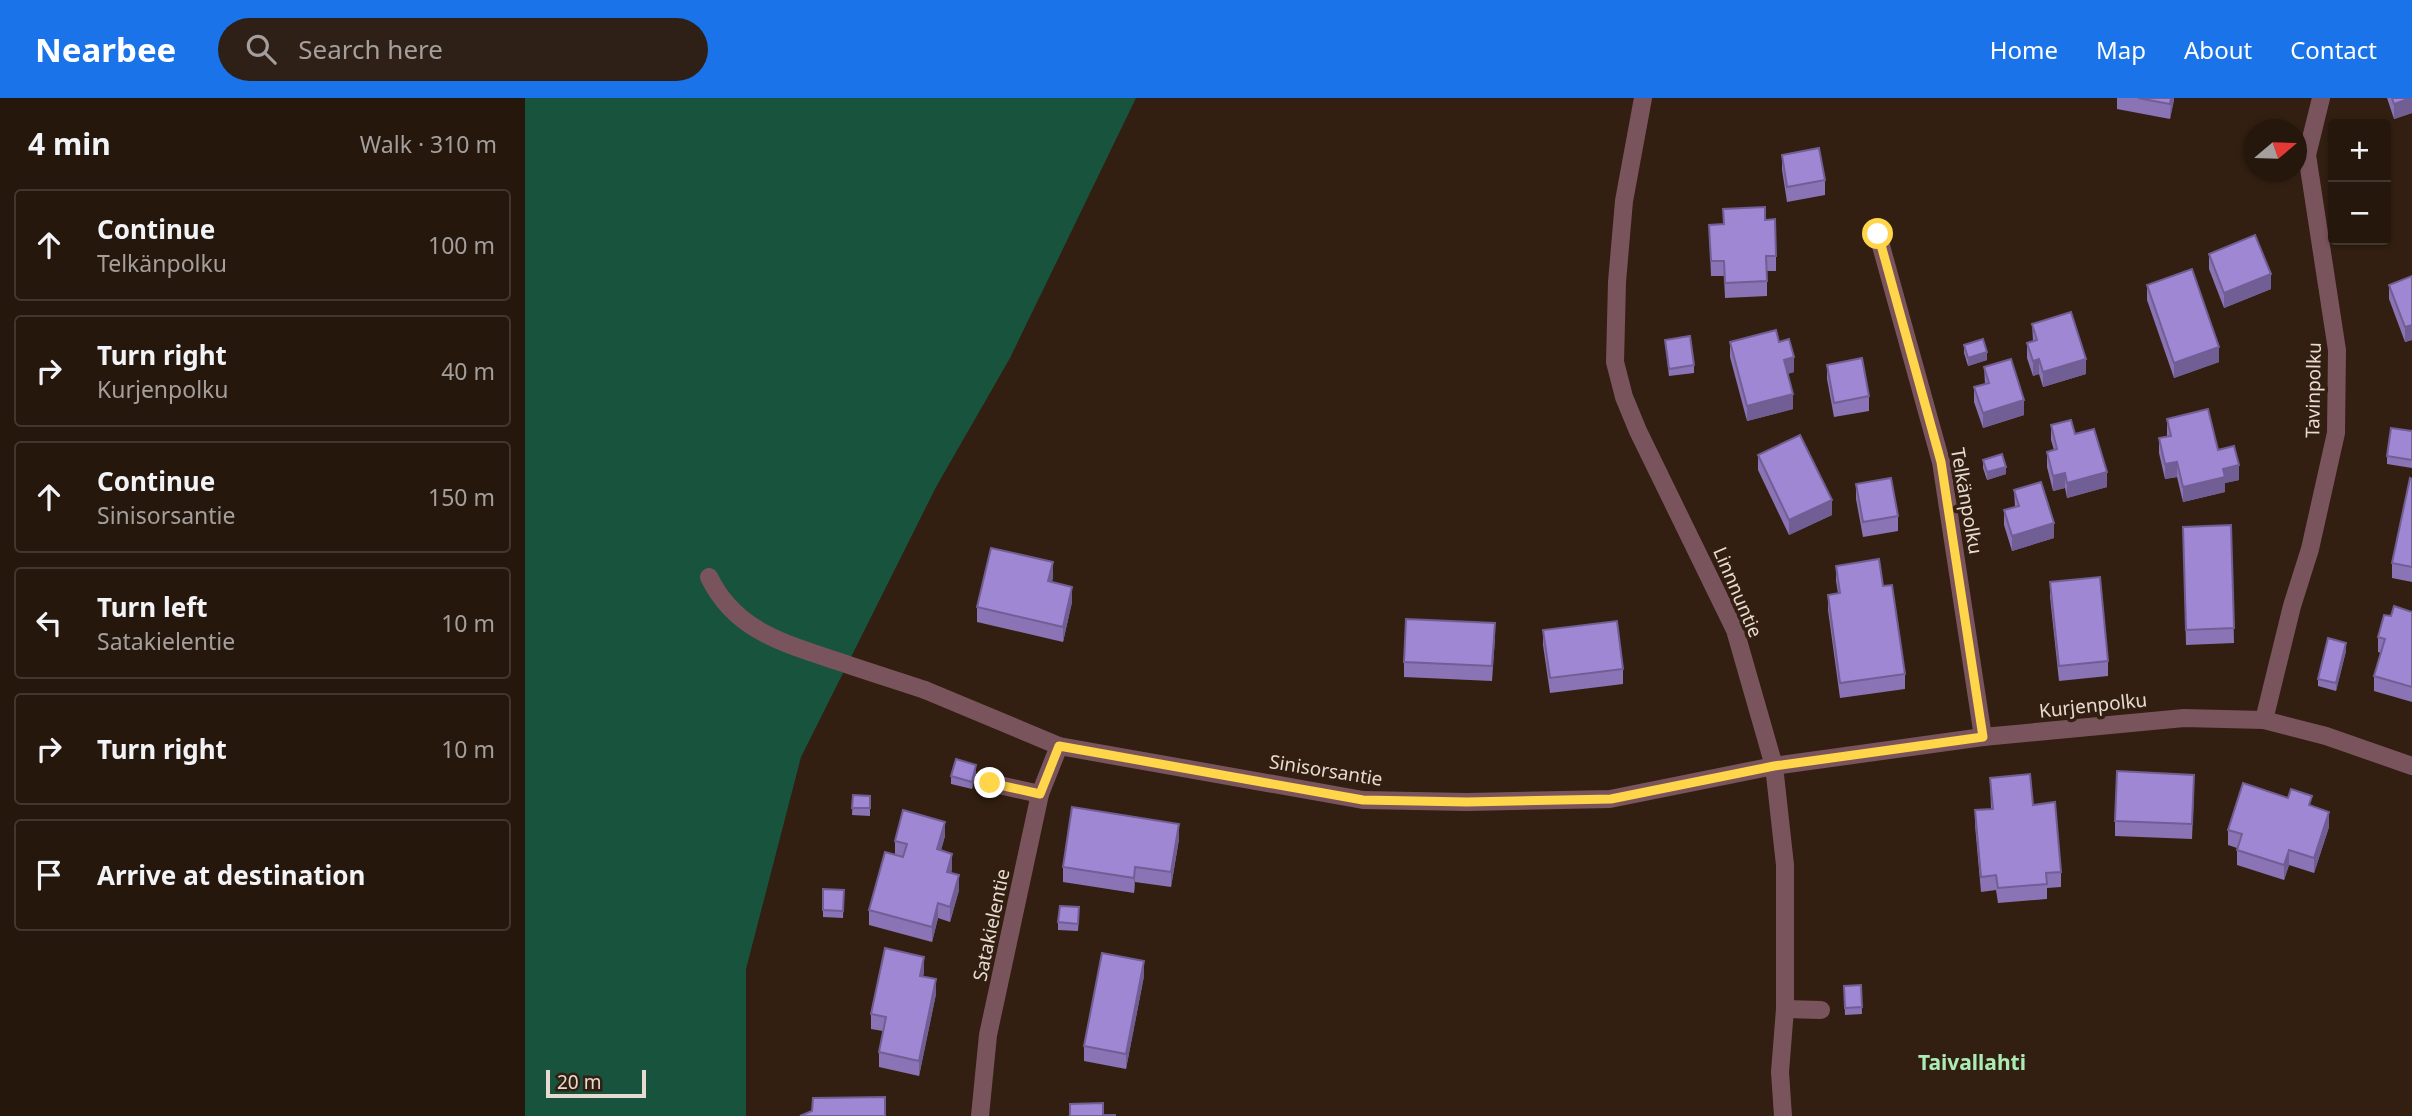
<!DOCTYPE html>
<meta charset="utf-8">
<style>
:root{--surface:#26170d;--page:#2e2016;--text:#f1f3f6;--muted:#a49f9d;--line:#42362e;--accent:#1a73e8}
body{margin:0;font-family:"Noto Sans",sans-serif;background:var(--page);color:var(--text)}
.controls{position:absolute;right:21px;top:21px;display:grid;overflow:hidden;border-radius:7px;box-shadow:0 2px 5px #0004}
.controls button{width:63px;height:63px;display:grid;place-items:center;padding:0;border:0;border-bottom:2px solid var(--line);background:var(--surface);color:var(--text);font:35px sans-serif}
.compass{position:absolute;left:1719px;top:21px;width:63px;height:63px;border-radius:50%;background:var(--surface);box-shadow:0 2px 5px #0004;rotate:71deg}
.scale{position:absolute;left:21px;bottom:18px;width:100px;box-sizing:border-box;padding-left:7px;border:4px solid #e7dad1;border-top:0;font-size:19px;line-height:24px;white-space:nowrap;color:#e7dad1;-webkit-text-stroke:5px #321f11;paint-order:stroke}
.stop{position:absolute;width:21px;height:21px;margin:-16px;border:5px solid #ffd54a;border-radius:50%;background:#fff}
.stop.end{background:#ffd54a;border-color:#fff;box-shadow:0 2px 7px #0008}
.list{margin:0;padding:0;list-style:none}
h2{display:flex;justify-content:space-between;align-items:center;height:91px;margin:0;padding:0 28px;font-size:30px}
h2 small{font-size:23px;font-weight:400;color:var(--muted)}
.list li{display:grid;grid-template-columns:46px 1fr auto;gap:21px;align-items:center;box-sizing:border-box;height:112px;margin:0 14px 14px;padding:0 14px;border:2px solid var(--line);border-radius:7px}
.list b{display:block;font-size:26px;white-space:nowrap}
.list p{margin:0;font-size:23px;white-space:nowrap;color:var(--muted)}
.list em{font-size:23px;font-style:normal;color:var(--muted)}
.icon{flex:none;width:38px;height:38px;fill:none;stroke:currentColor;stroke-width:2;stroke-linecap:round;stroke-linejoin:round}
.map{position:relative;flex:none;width:1887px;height:1018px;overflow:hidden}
header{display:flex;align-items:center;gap:42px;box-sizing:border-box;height:98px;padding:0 35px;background:var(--accent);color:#fff}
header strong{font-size:33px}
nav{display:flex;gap:38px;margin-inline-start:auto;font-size:24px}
.search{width:490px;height:63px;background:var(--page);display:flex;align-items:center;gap:18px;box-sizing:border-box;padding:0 24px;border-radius:38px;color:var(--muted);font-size:26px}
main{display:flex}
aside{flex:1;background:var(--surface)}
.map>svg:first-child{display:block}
.green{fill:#18543d}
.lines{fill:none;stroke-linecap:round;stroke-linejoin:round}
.service{stroke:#7a545c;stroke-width:18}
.minor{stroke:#7a545c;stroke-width:18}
.wall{fill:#8a74b5}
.shaded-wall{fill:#705e94}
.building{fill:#a087d3;stroke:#705e94;stroke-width:2}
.route{stroke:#ffd54a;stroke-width:9}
.labels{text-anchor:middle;stroke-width:7;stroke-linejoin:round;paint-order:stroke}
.street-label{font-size:19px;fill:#e7dad1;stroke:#321f11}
.neighbourhood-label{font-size:21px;font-weight:bold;fill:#abebb4;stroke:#321f11}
</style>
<header>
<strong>Nearbee</strong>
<div class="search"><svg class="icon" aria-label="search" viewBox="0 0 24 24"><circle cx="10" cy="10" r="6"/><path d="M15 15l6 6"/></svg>Search here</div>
<nav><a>Home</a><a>Map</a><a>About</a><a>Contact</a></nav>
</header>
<main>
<aside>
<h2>4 min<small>Walk · 310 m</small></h2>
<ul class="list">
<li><svg class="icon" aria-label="ahead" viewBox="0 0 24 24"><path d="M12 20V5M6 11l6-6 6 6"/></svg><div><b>Continue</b><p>Telkänpolku</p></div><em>100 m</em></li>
<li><svg class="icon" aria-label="right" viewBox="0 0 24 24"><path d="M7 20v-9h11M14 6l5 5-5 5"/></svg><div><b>Turn right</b><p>Kurjenpolku</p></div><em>40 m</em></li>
<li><svg class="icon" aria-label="ahead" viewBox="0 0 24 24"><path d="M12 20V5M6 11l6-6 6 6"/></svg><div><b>Continue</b><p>Sinisorsantie</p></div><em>150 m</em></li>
<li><svg class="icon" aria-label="left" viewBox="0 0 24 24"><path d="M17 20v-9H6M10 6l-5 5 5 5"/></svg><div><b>Turn left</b><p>Satakielentie</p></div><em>10 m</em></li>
<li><svg class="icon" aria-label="right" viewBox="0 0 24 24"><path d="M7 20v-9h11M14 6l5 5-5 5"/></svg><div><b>Turn right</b></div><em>10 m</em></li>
<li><svg class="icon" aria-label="arrive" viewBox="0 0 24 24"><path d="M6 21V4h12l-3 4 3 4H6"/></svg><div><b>Arrive at destination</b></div></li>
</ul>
</aside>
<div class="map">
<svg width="1887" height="1018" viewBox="0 0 1887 1018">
<rect width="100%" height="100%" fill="#321f11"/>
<!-- green -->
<path class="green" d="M0 0H611L485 260 411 389 276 659 221 871V1018H0Z"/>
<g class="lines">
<!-- service -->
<g class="service">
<path d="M184 479C210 533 259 545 312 563 341 573 370 582 400 592"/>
<path d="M465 685 515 696"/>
<path d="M1260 911 1296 912"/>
</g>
<!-- minor -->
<g class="minor">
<path d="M1118 0 1099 103 1092 184 1090 264 1099 299 1113 333 1210 532 1249 668 1260 767V911L1255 974 1258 1018"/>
<path d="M1353 137 1416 364 1458 639"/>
<path d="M400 592 534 648 838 702 942 704 1085 701 1249 668 1458 639 1659 620 1739 622 1801 638 1887 668"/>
<path d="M1739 622 1767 508 1785 451 1811 335 1812 252 1782 57 1796 0"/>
<path d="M455 1018 463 937 515 696 534 648"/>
</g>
</g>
<!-- wall -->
<g class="wall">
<path d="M1592 0H1649L1645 21 1592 11Z"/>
<path d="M1862 0H1887V15L1869 21Z"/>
<path d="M1257 57 1300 82V97L1262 104 1257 72Z"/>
<path d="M1198 111 1240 122 1251 158V173H1242V198L1200 200 1199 178H1186L1184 127 1198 126Z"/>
<path d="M1684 156 1746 191 1699 210 1684 171Z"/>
<path d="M1887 178V242L1880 244 1864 201V187Z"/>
<path d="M1622 187 1694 264 1649 280 1622 202Z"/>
<path d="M1507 226 1561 276 1518 289 1514 276 1508 278 1502 260V245L1508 243Z"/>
<path d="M1140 242 1169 267V275L1144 278Z"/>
<path d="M1205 244H1254L1269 274 1262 276 1268 311 1222 323 1205 259Z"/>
<path d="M1439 247 1462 262 1443 268 1439 255Z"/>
<path d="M1302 267 1344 298V313L1309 319 1302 281Z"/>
<path d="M1459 269 1499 317 1458 330 1449 304V289L1460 286Z"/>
<path d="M1642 321 1693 352 1714 382 1700 385V394L1658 404 1652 379 1640 381 1634 355V340L1642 338Z"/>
<path d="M1526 327 1550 336 1582 389 1542 400 1540 390 1528 393 1522 369V354L1529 352 1526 342Z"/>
<path d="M1887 333V370L1862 366V358Z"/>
<path d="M1233 357 1307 417 1264 437 1233 372Z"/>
<path d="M1458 362 1481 376 1462 382 1458 370Z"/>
<path d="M1887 381V484L1867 480V465Z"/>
<path d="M1331 386 1373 418V433L1338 439 1331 401Z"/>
<path d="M1489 392 1529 440 1487 453 1479 427V412L1490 409Z"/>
<path d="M1706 427 1709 545 1661 547 1658 429Z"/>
<path d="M1311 468 1358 488 1380 576V591L1315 600 1303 512V497L1313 495 1311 483Z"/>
<path d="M528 479 527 484 547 504 538 544 452 524V509Z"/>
<path d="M1525 484 1583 563V578L1534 583 1525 499Z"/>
<path d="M1887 514V604L1849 593V578L1856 555 1853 554V539Z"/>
<path d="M1018 532 1098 571V586L1025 595 1018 547Z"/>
<path d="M970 540 967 583 879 579V564Z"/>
<path d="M1821 553 1811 593 1793 588V581Z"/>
<path d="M451 675 447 691 426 686V678Z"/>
<path d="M1465 680 1508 707 1536 774V789L1522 790V801L1473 805 1471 792 1456 794 1450 727V712L1466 711Z"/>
<path d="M1669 692 1667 741 1590 738V723Z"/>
<path d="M328 697 345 698V718L327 717Z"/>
<path d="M1787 708 1804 729 1789 775 1764 767 1759 782 1712 767V750L1703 747V732Z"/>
<path d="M420 738 416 752 427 771 426 775 434 792 425 824 413 820 407 844 344 827V812L370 757V743Z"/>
<path d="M654 741 646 789 610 784 609 795 538 784V769Z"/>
<path d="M298 791 319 792 318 820 298 819Z"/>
<path d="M554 817 553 833 533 832V824Z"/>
<path d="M399 874 398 878 411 896 394 978 354 969V954L358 933 346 931V916Z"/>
<path d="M619 878 601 971 559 963V948Z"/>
<path d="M1336 887 1337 916 1320 917 1319 888Z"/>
</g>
<!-- shaded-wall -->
<g class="shaded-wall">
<path d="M1646 0H1649V3L1645 21Z"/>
<path d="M1887 0V15L1869 21V6Z"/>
<path d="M1746 176V191L1699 210V195Z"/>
<path d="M1887 227V242L1880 244V229Z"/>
<path d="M1694 249V264L1649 280V265Z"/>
<path d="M1462 254V262L1443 268V260Z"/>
<path d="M1269 259V274L1259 277V262Z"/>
<path d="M1514 261V276L1508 278V263Z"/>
<path d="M1561 261V276L1518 289V274Z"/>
<path d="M1268 296V311L1222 323V308Z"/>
<path d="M1499 302V317L1458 330V315Z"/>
<path d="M1652 364V379L1640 381V366Z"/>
<path d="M1714 367V382L1700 385V394L1658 404V389L1698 371Z"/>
<path d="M1481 369V376L1462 382V374Z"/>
<path d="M1582 374V389L1542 400V385Z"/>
<path d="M1540 375V390L1528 393V378Z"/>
<path d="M1307 402V417L1264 437V422Z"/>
<path d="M1529 425V440L1487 453V438Z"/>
<path d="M528 464V479L523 498V483Z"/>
<path d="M547 489V504L538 544V529Z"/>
<path d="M1821 545V553L1811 593V585Z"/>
<path d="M451 667V675L447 691V684Z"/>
<path d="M1804 714V729L1789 775V760Z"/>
<path d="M420 724V738L412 766V751Z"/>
<path d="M654 726V741L646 789V774Z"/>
<path d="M1764 752V767L1759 782V767Z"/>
<path d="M427 756V771L422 789V774Z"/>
<path d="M610 769V784L609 795V780Z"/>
<path d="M434 777V792L425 824V809Z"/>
<path d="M413 805V820L407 844V829Z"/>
<path d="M399 859V874L395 893V878Z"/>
<path d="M619 863V878L601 971V956Z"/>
<path d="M411 881V896L394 978V963Z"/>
</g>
<!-- building -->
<g class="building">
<path d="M1613 0H1646L1645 6Z"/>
<path d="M1867 0H1886L1869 6Z"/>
<path d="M1294 50 1300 82 1262 89 1257 57Z"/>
<path d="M1240 109V122L1250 121 1251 158H1241L1242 183 1200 185 1199 163H1186L1184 127 1199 126 1198 111Z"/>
<path d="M1730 137 1746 176 1699 195 1684 156Z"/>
<path d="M1667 171 1694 249 1649 265 1622 187Z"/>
<path d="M1887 178V227L1880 229 1864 187Z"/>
<path d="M1546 214 1561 261 1518 274 1514 261 1508 263 1502 245 1512 242 1507 226Z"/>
<path d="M1251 232 1254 244 1264 241 1269 259 1259 262 1268 296 1222 308 1205 244Z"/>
<path d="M1165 238 1169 267 1144 271 1140 242Z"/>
<path d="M1458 241 1462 254 1443 260 1439 247Z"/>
<path d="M1337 260 1344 298 1309 305 1302 267Z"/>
<path d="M1486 261 1499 302 1458 315 1449 289 1464 285 1459 269Z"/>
<path d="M1683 311 1693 352 1709 348 1714 367 1698 371 1700 379 1658 389 1652 364 1640 366 1634 340 1646 338 1642 321Z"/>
<path d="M1546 322 1550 336 1569 331 1582 374 1542 385 1540 375 1528 378 1522 354 1532 351 1526 327Z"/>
<path d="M1866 330 1887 333V362L1862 358Z"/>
<path d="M1275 337 1307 402 1264 422 1233 357Z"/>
<path d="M1477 356 1481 369 1462 374 1458 362Z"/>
<path d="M1366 380 1373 418 1338 424 1331 386Z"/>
<path d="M1885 380 1887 381V469L1867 465Z"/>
<path d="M1516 384 1529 425 1487 438 1479 412 1494 408 1489 392Z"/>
<path d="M1706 427 1709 530 1661 532 1658 429Z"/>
<path d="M466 450 528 464 523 483 547 489 538 529 452 509Z"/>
<path d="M1354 461 1358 488 1367 487 1380 576 1315 585 1303 497 1315 495 1311 468Z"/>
<path d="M1575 479 1583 563 1534 568 1525 484Z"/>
<path d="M1869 508 1887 514V589L1849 578 1860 541 1853 539 1859 517 1866 518Z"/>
<path d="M881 521 970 525 967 568 879 564Z"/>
<path d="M1092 523 1098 571 1025 580 1018 532Z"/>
<path d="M1803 540 1821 545 1811 585 1793 581Z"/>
<path d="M431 661 451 667 447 684 426 678Z"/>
<path d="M1592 673 1669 677 1667 726 1590 723Z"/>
<path d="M1505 676 1508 707 1530 704 1536 774 1521 775 1522 786 1473 790 1471 777 1456 779 1450 712 1468 711 1465 680Z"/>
<path d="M1718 685 1763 700 1766 691 1787 698 1784 707 1804 714 1789 760 1764 752 1759 767 1712 752 1717 736 1703 732Z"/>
<path d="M328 697 345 698V710H327Z"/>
<path d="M547 709 654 726 646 774 610 769 609 780 538 769Z"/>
<path d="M378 712 420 724 412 751 427 756 422 774 434 777 425 809 413 805 407 829 344 812 360 754 378 759 382 746 370 743Z"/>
<path d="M298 791 319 792 318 813 298 812Z"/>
<path d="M535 808 554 809 553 826 533 824Z"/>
<path d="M360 850 399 859 395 878 411 881 394 963 354 954 361 919 346 916Z"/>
<path d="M577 855 619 863 601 956 559 948Z"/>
<path d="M1336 887 1337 909 1320 910 1319 888Z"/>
<path d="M360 999V1018H275L287 1013 288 1000Z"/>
<path d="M578 1005V1017H590V1018H545V1006Z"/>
</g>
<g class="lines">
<!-- route -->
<path class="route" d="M465 685 515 696 534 648 838 702 942 704 1086 701 1249 668 1458 639 1416 364 1353 136"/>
</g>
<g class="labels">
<!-- street labels -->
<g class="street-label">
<text transform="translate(1788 292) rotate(-89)" y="7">Tavinpolku</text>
<text transform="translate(1442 403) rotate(80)" y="7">Telkänpolku</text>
<text transform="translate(1213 494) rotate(67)" y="7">Linnnuntie</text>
<text transform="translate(1568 607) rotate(-6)" y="7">Kurjenpolku</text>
<text transform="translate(801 672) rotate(9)" y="7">Sinisorsantie</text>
<text transform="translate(466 827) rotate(-78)" y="7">Satakielentie</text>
</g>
<!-- neighbourhood labels -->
<g class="neighbourhood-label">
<text x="1447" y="972">Taivallahti</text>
</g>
</g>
</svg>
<div class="controls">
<button>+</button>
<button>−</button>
</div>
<svg class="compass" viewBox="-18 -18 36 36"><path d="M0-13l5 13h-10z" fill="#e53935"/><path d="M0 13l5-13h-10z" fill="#a49f9d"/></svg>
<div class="scale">20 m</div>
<div class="stop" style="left:1353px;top:136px"></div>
<div class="stop end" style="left:465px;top:685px"></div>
</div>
</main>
